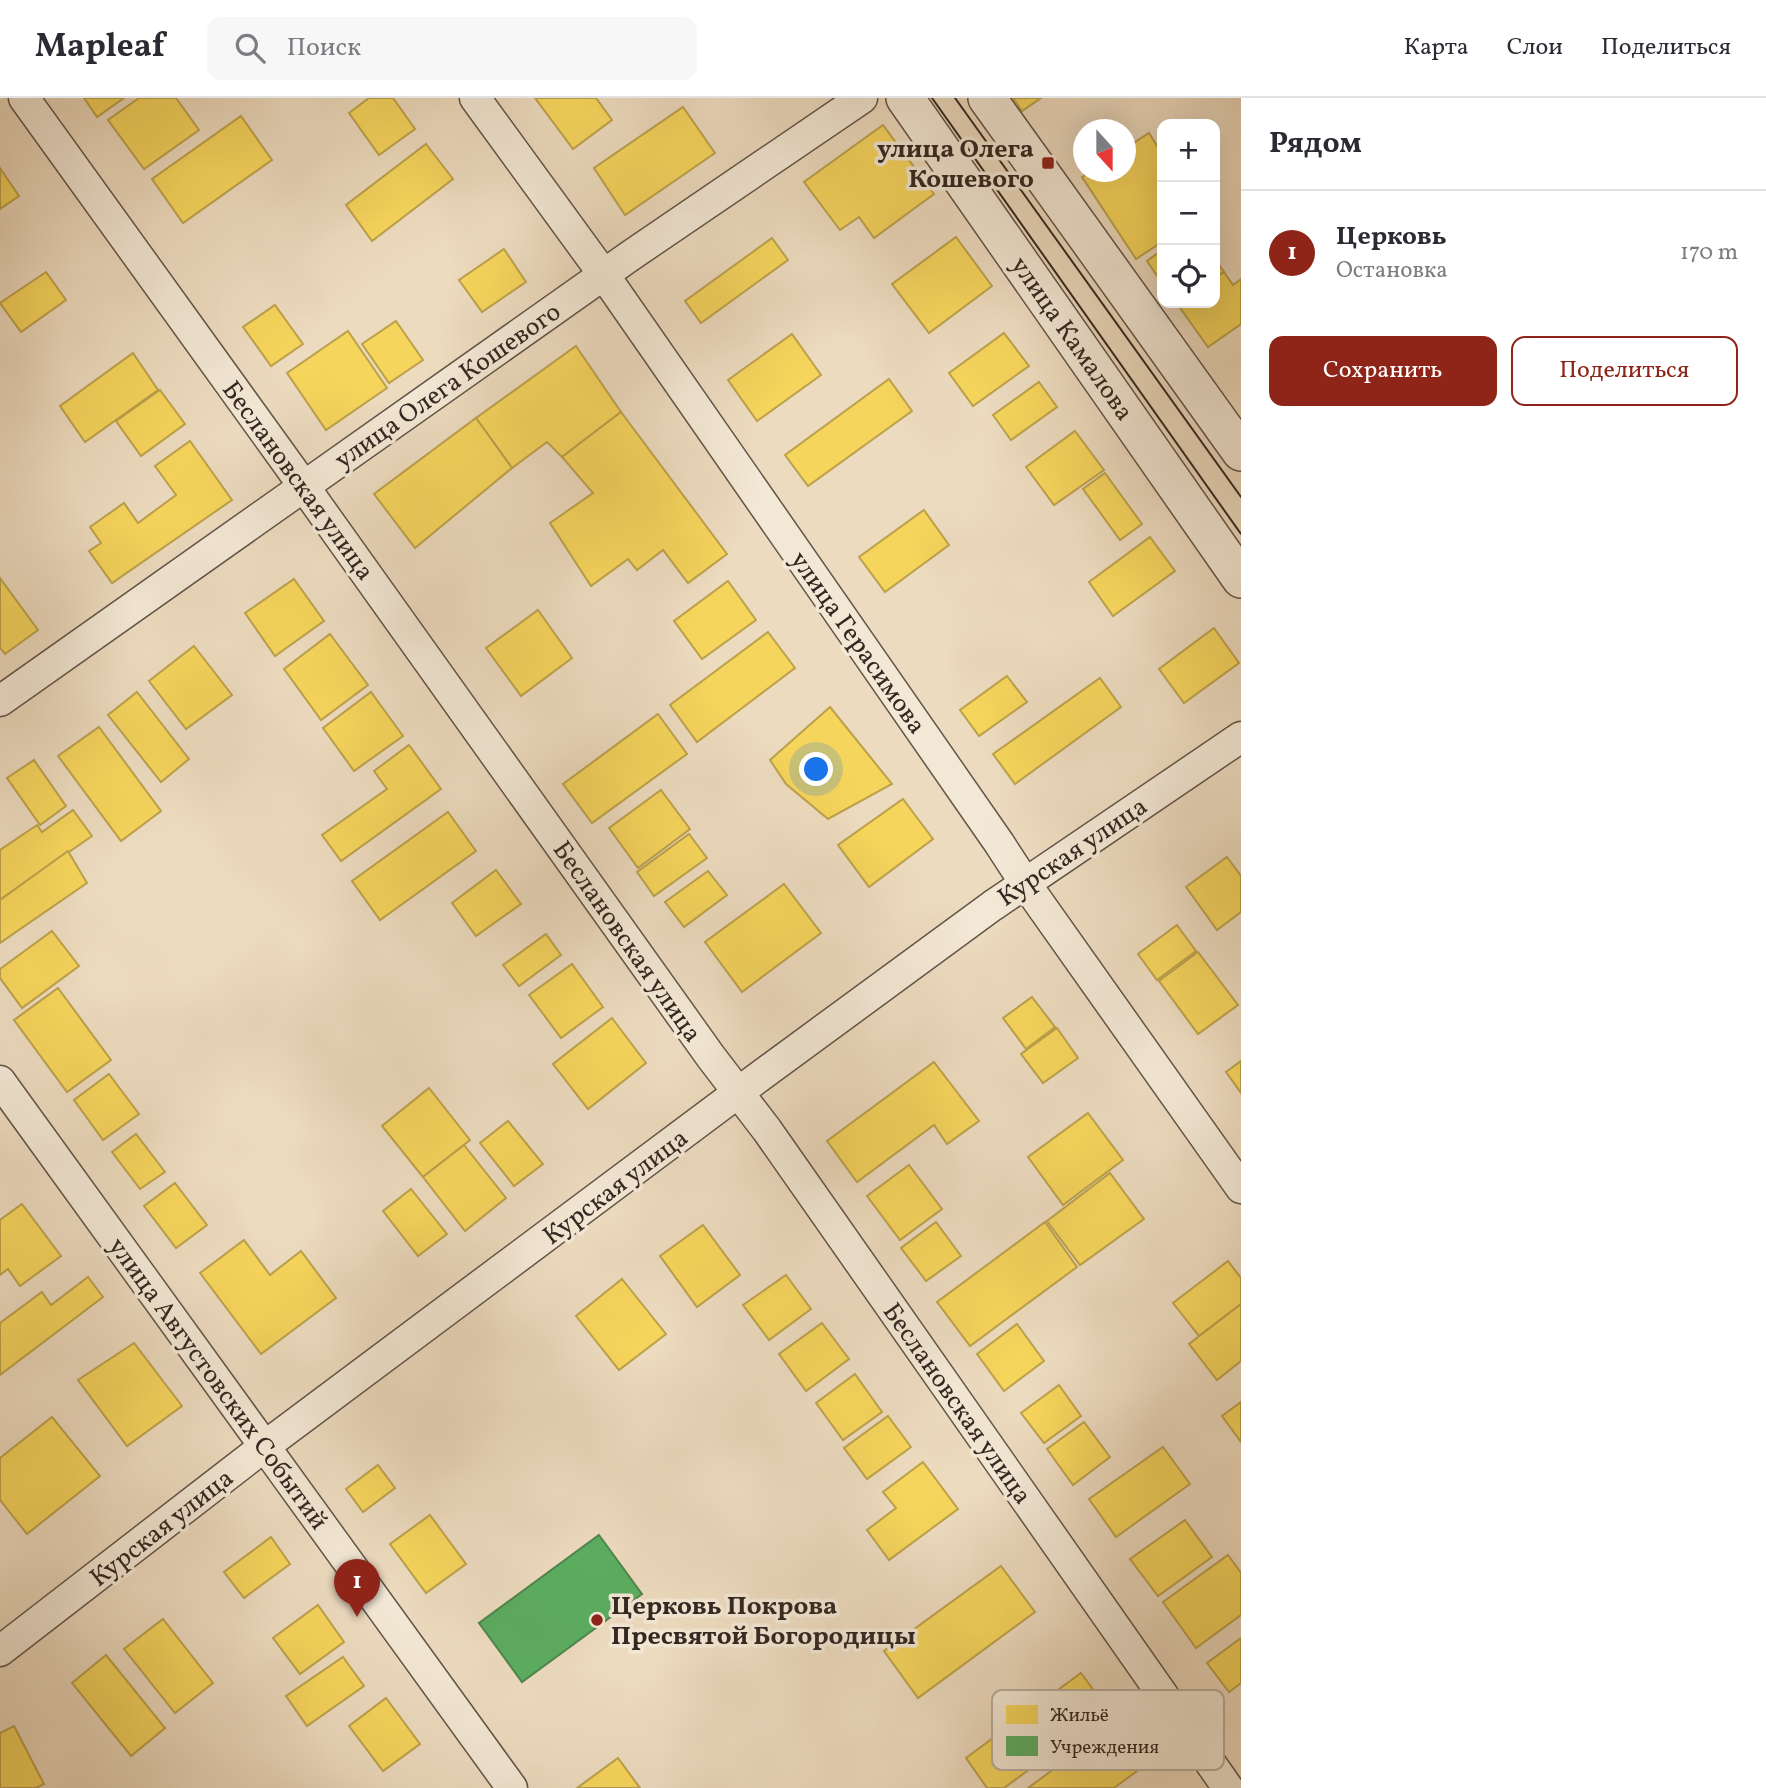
<!DOCTYPE html>
<html lang="ru">
<meta charset="utf-8">
<style>
:root{--surface:#fff;--page:#f7f7f7;--text:#2b2b33;--muted:#7c7c81;--line:#e1e1e2;--accent:#8f2418}
body{margin:0;font-family:Vollkorn,serif;background:var(--page);color:var(--text)}
.controls{position:absolute;right:21px;top:21px;display:grid;overflow:hidden;border-radius:14px;box-shadow:0 7px 28px #0002}
.controls button{width:63px;height:63px;display:grid;place-items:center;padding:0;border:0;border-bottom:2px solid var(--line);background:var(--surface);color:var(--text);font:35px sans-serif}
.compass{position:absolute;left:1073px;top:21px;width:63px;height:63px;border-radius:50%;background:var(--surface);box-shadow:0 7px 28px #0002;rotate:159deg}
.you{position:absolute;left:817px;top:672px;width:24px;height:24px;margin:-18px;border:5px solid #fff;border-radius:50%;background:#1a73e8;box-shadow:0 0 0 10px #1a73e833}
.badge{display:grid;place-items:center;width:46px;height:46px;border-radius:50%;background:var(--accent);color:#fff;font-size:23px;font-weight:700}
.pin{position:absolute;translate:-50% -58px;filter:drop-shadow(0 2px 4px #0008)}
.pin::after{content:'';position:absolute;top:37px;width:24px;height:21px;background:inherit;clip-path:polygon(0 0,100% 0,50% 100%)}
.list{margin:0;padding:0;list-style:none}
h2{display:flex;justify-content:space-between;align-items:center;height:91px;margin:0;padding:0 28px;font-size:30px}
h2 small{font-size:23px;font-weight:400;color:var(--muted)}
.list li{display:grid;grid-template-columns:46px 1fr auto;gap:21px;align-items:center;box-sizing:border-box;height:126px;padding:0 28px;border-top:2px solid var(--line)}
.list b{display:block;font-size:26px;white-space:nowrap}
.list p{margin:0;font-size:23px;white-space:nowrap;color:var(--muted)}
.list em{font-size:23px;font-style:normal;color:var(--muted)}
.actions{display:flex;gap:14px;padding:21px 28px}
.actions a{flex:1;padding:16px 0;border:2px solid var(--accent);border-radius:14px;text-align:center;font-size:24px;color:var(--accent)}
.actions .main{background:var(--accent);color:#fff}
.icon{flex:none;width:38px;height:38px;fill:none;stroke:currentColor;stroke-width:2;stroke-linecap:round;stroke-linejoin:round}
.map{position:relative;flex:none;width:1241px;height:1690px;overflow:hidden}
header{display:flex;align-items:center;gap:42px;box-sizing:border-box;height:98px;padding:0 35px;background:var(--surface);border-bottom:2px solid var(--line)}
header strong{font-size:33px}
nav{display:flex;gap:38px;margin-inline-start:auto;font-size:24px}
.search{width:490px;height:63px;background:var(--page);display:flex;align-items:center;gap:18px;box-sizing:border-box;padding:0 24px;border-radius:14px;color:var(--muted);font-size:26px}
main{display:flex}
aside{flex:1;background:var(--surface)}
.map>svg:first-child{display:block}
.homes{fill:#f6d55c;stroke:#bca14b;stroke-width:2}
.public{fill:#5aae61;stroke:#4e864e;stroke-width:2}
.lines{fill:none;stroke-linecap:round;stroke-linejoin:round}
.minor-casing{stroke:#625449;stroke-width:33}
.tertiary-casing{stroke:#625449;stroke-width:40}
.minor{stroke:#f3e8d5;stroke-width:30}
.tertiary{stroke:#f3e8d5;stroke-width:37}
.tram{stroke:#332722;stroke-width:2}
.poi-dot{fill:#8f2418;stroke:#f3e8d5;stroke-width:2.5}
.labels{text-anchor:middle;stroke-width:7;stroke-linejoin:round;paint-order:stroke}
.poi-label{font-size:26px;font-weight:bold;fill:#332722;stroke:#f3e8d5;text-anchor:end}
.street-label{font-size:26px;fill:#332722;stroke:#f3e8d5}
.key{fill:#f3e8d5;stroke:#b9ae9f;stroke-width:2}
.key-label{font-size:19px;fill:#332722}
</style>
<header>
<strong>Mapleaf</strong>
<div class="search"><svg class="icon" aria-label="search" viewBox="0 0 24 24"><circle cx="10" cy="10" r="6"/><path d="M15 15l6 6"/></svg>Поиск</div>
<nav><a>Карта</a><a>Слои</a><a>Поделиться</a></nav>
</header>
<main>
<div class="map">
<svg width="1241" height="1690" viewBox="0 0 1241 1690">
<rect width="100%" height="100%" fill="#eddbbf"/>
<filter id="stains"><feTurbulence type="fractalNoise" baseFrequency=".00286" numOctaves="4"/><feColorMatrix values="0 0 0 0 .2 0 0 0 0 .09 0 0 0 0 .02 0 0 0 .5 -.17"/></filter>
<radialGradient id="worn" r=".72"><stop offset=".6" stop-color="#630" stop-opacity="0"/><stop offset="1" stop-color="#630" stop-opacity=".3"/></radialGradient>
<!-- homes -->
<g class="homes">
<path d="M84 0H124L97 19Z"/>
<path d="M139 0H176L199 32 144 71 108 22Z"/>
<path d="M369 0H393L415 31 379 57 349 15Z"/>
<path d="M535 0H596L612 22 573 51Z"/>
<path d="M1013 0H1041L1022 13Z"/>
<path d="M683 9 715 55 625 117 594 70Z"/>
<path d="M241 18 272 62 183 125 152 81Z"/>
<path d="M883 27 934 96 874 140 859 119 840 132 804 84Z"/>
<path d="M1149 35 1162 56V144L1136 161 1082 79 1091 74H1126V50Z"/>
<path d="M426 46 453 81 372 143 346 107Z"/>
<path d="M0 70 19 98 0 111Z"/>
<path d="M956 139 992 188 929 235 892 186Z"/>
<path d="M772 140 788 162 701 225 685 203Z"/>
<path d="M504 151 526 184 482 214 459 182Z"/>
<path d="M1162 152V185L1147 163Z"/>
<path d="M1215 161 1224 174 1215 180Z"/>
<path d="M46 174 66 202 21 234 0 205Z"/>
<path d="M1224 174 1233 187 1241 181V226L1208 249 1178 207 1215 205V180Z"/>
<path d="M275 207 303 246 271 268 243 229Z"/>
<path d="M396 223 423 262 389 285 362 246Z"/>
<path d="M348 233 387 290 326 332 287 275Z"/>
<path d="M1004 235 1029 268 973 308 949 275Z"/>
<path d="M792 236 821 277 757 323 728 282Z"/>
<path d="M576 248 621 314 562 359 547 344 512 370 476 320Z"/>
<path d="M133 255 158 292 85 344 60 308Z"/>
<path d="M889 281 912 313 808 388 785 357Z"/>
<path d="M1039 284 1057 309 1011 342 993 317Z"/>
<path d="M160 292 185 326 141 358 116 323Z"/>
<path d="M621 314 727 456 688 485 663 452 637 472 628 461 591 488 550 425 593 395 562 359Z"/>
<path d="M476 320 512 370 415 450 374 396Z"/>
<path d="M1075 333 1104 372 1054 407 1026 369Z"/>
<path d="M190 343 232 402 112 485 89 453 101 445 90 429 124 405 138 425 176 397 155 368Z"/>
<path d="M1105 375 1142 426 1120 442 1083 391Z"/>
<path d="M924 412 949 447 885 494 859 459Z"/>
<path d="M1150 439 1175 473 1113 518 1089 484Z"/>
<path d="M0 480 38 532 5 556 0 550Z"/>
<path d="M294 481 324 523 275 558 245 515Z"/>
<path d="M728 483 756 522 702 561 674 523Z"/>
<path d="M538 512 572 560 521 598 486 550Z"/>
<path d="M1214 530 1239 565 1184 605 1159 571Z"/>
<path d="M768 534 795 570 697 644 670 607Z"/>
<path d="M330 536 368 587 321 622 284 571Z"/>
<path d="M194 548 232 597 186 631 149 583Z"/>
<path d="M1007 578 1027 604 979 638 960 612Z"/>
<path d="M1100 580 1121 609 1015 686 993 656Z"/>
<path d="M137 594 189 661 161 684 108 617Z"/>
<path d="M371 594 403 638 354 673 323 630Z"/>
<path d="M830 609 892 686 828 721 786 686 770 662Z"/>
<path d="M658 616 687 656 592 725 563 686Z"/>
<path d="M99 629 161 713 121 743 58 658Z"/>
<path d="M409 647 441 691 341 763 322 737 387 691 374 673Z"/>
<path d="M34 662 66 708 40 727 7 680Z"/>
<path d="M661 692 690 731 638 770 609 730Z"/>
<path d="M903 701 933 741 869 789 838 747Z"/>
<path d="M73 712 92 738 0 802V752L37 727 42 734Z"/>
<path d="M448 714 476 753 380 822 352 783Z"/>
<path d="M689 736 707 760 654 798 637 774Z"/>
<path d="M68 753 87 785 0 845V802Z"/>
<path d="M1227 759 1241 778V814L1217 832 1186 789Z"/>
<path d="M496 772 521 806 476 838 452 805Z"/>
<path d="M708 773 727 797 684 829 665 804Z"/>
<path d="M784 786 821 835 742 894 705 844Z"/>
<path d="M1177 827 1196 853 1157 882 1138 856Z"/>
<path d="M52 833 79 868 22 910 0 880V871Z"/>
<path d="M546 836 561 857 519 888 503 867Z"/>
<path d="M1198 854 1238 907 1198 936 1159 883Z"/>
<path d="M572 866 603 909 561 940 529 897Z"/>
<path d="M58 890 111 962 67 994 14 922Z"/>
<path d="M1032 899 1055 929 1026 951 1003 920Z"/>
<path d="M612 920 646 965 588 1011 553 966Z"/>
<path d="M1057 930 1078 960 1043 985 1021 956Z"/>
<path d="M1241 963V995L1226 974Z"/>
<path d="M934 964 979 1023 947 1046 934 1027 857 1084 827 1043Z"/>
<path d="M109 976 139 1016 103 1042 74 1002Z"/>
<path d="M429 990 470 1042 423 1079 382 1028Z"/>
<path d="M1088 1015 1123 1062 1063 1107 1028 1059Z"/>
<path d="M508 1023 543 1066 514 1088 480 1045Z"/>
<path d="M136 1036 165 1074 140 1091 112 1054Z"/>
<path d="M464 1047 506 1100 465 1133 423 1079Z"/>
<path d="M909 1067 942 1111 900 1142 867 1098Z"/>
<path d="M1110 1075 1144 1121 1080 1167 1047 1123Z"/>
<path d="M175 1085 207 1127 176 1150 144 1108Z"/>
<path d="M411 1091 447 1136 418 1158 383 1113Z"/>
<path d="M22 1106 61 1158 20 1188 8 1171 0 1177V1122Z"/>
<path d="M936 1124 961 1158 926 1183 901 1150Z"/>
<path d="M1045 1124 1077 1169 970 1248 937 1204Z"/>
<path d="M703 1127 740 1177 697 1209 660 1158Z"/>
<path d="M244 1142 270 1177 301 1153 336 1200 261 1256 200 1175Z"/>
<path d="M1228 1163 1241 1180V1206L1199 1238 1173 1205Z"/>
<path d="M786 1177 811 1211 769 1242 743 1207Z"/>
<path d="M88 1179 103 1199 0 1277V1225L42 1194 51 1207Z"/>
<path d="M622 1181 666 1236 619 1272 576 1218Z"/>
<path d="M1241 1206V1263L1217 1282 1189 1246Z"/>
<path d="M822 1225 849 1261 806 1293 779 1256Z"/>
<path d="M1017 1226 1044 1263 1004 1293 977 1256Z"/>
<path d="M134 1245 182 1308 127 1348 78 1282Z"/>
<path d="M855 1276 882 1314 843 1342 816 1305Z"/>
<path d="M1059 1287 1081 1318 1044 1345 1021 1315Z"/>
<path d="M1241 1304V1344L1222 1318Z"/>
<path d="M888 1318 911 1349 867 1381 844 1350Z"/>
<path d="M52 1319 100 1378 27 1436 0 1402V1360Z"/>
<path d="M1084 1324 1110 1359 1073 1387 1047 1351Z"/>
<path d="M1163 1349 1190 1386 1116 1439 1089 1401Z"/>
<path d="M923 1364 958 1411 889 1462 867 1432 896 1410 883 1394Z"/>
<path d="M378 1367 395 1390 363 1414 346 1391Z"/>
<path d="M430 1417 466 1466 426 1495 390 1446Z"/>
<path d="M1185 1422 1212 1459 1158 1498 1130 1461Z"/>
<path d="M271 1439 290 1466 244 1500 224 1474Z"/>
<path d="M1228 1457 1241 1475V1517L1196 1550 1163 1504Z"/>
<path d="M1001 1468 1035 1514 918 1600 884 1553Z"/>
<path d="M318 1507 344 1544 300 1576 273 1540Z"/>
<path d="M163 1521 213 1585 175 1615 124 1551Z"/>
<path d="M1241 1540V1585L1229 1594 1207 1565Z"/>
<path d="M106 1557 165 1630 131 1658 72 1585Z"/>
<path d="M343 1559 364 1588 307 1628 286 1598Z"/>
<path d="M1081 1575 1109 1613 1004 1690H987L966 1660Z"/>
<path d="M386 1600 420 1646 383 1673 349 1628Z"/>
<path d="M1118 1624 1148 1665 1114 1690H1028Z"/>
<path d="M14 1628 44 1686 36 1690H0V1635Z"/>
<path d="M618 1660 640 1690H577Z"/>
</g>
<!-- public -->
<path class="public" d="M599 1437 642 1496 522 1584 479 1525Z"/>
<g class="lines">
<!-- minor casing -->
<g class="minor-casing">
<g id="minor">
<path d="M24 0 290 369 711 959 767 1032 1228 1690"/>
<path d="M475 0 604 177 999 745 1025 785 1241 1090"/>
<path d="M0 603 630 158 862 0"/>
<path d="M0 983 512 1690"/>
<path d="M0 1553 265 1348 763 976 992 808 1241 639"/>
</g>
</g>
<!-- tertiary casing -->
<g class="tertiary-casing">
<g id="tertiary">
<path d="M905 0 1241 481"/>
<path d="M987 0 1241 354"/>
</g>
</g>
<!-- minor -->
<use href="#minor" class="minor"/>
<!-- tertiary -->
<use href="#tertiary" class="tertiary"/>
<!-- tram -->
<g class="tram">
<path d="M932 0 1241 436"/>
<path d="M955 0 1241 399"/>
</g>
</g>
<!-- markers -->
<g class="poi-dot">
<rect x="1041" y="58" width="14" height="14" rx="3.5"/>
<circle cx="597" cy="1522" r="7"/>
</g>
<g class="labels">
<!-- poi labels -->
<g class="poi-label">
<text x="1034" y="59">улица Олега<tspan x="1034" dy="30">Кошевого</tspan></text>
<text x="611" y="1516" text-anchor="start">Церковь Покрова<tspan x="611" dy="30">Пресвятой Богородицы</tspan></text>
</g>
<!-- street labels -->
<g class="street-label">
<text transform="translate(1073 240) rotate(55)" y="9">улица Камалова</text>
<text transform="translate(447 287) rotate(-35)" y="9">улица Олега Кошевого</text>
<text transform="translate(299 382) rotate(54)" y="9">Беслановская улица</text>
<text transform="translate(859 544) rotate(55)" y="9">улица Герасимова</text>
<text transform="translate(1072 753) rotate(-34)" y="9">Курская улица</text>
<text transform="translate(628 843) rotate(55)" y="9">Беслановская улица</text>
<text transform="translate(615 1088) rotate(-37)" y="9">Курская улица</text>
<text transform="translate(219 1285) rotate(54)" y="9">улица Августовских Событий</text>
<text transform="translate(958 1305) rotate(55)" y="9">Беслановская улица</text>
<text transform="translate(161 1429) rotate(-38)" y="9">Курская улица</text>
</g>
</g>
<!-- legend -->
<rect x="992" y="1592" width="232" height="80" rx="10" class="key"/>
<rect x="1006" y="1607" width="32" height="19" fill="#f6d55c"/>
<rect x="1006" y="1638" width="32" height="20" fill="#5aae61"/>
<g class="key-label">
<text x="1050" y="1623">Жильё</text>
<text x="1050" y="1655">Учреждения</text>
</g>
<rect width="100%" height="100%" filter="url(#stains)"/>
<rect width="100%" height="100%" fill="url(#worn)"/>
</svg>
<div class="controls">
<button>+</button>
<button>−</button>
<button><svg class="icon" aria-label="locate" viewBox="0 0 24 24"><circle cx="12" cy="12" r="6"/><path d="M12 2v4M12 18v4M2 12h4M18 12h4"/></svg></button>
</div>
<svg class="compass" viewBox="-18 -18 36 36"><path d="M0-13l5 13h-10z" fill="#e53935"/><path d="M0 13l5-13h-10z" fill="#7c7c81"/></svg>
<div class="you"></div>
<div class="pin badge" style="left:357px;top:1519px">1</div>
</div>
<aside>
<h2>Рядом<small></small></h2>
<ul class="list">
<li><span class="badge">1</span><div><b>Церковь</b><p>Остановка</p></div><em>170 m</em></li>
</ul>
<div class="actions"><a class="main">Сохранить</a><a>Поделиться</a></div>
</aside>
</main>
